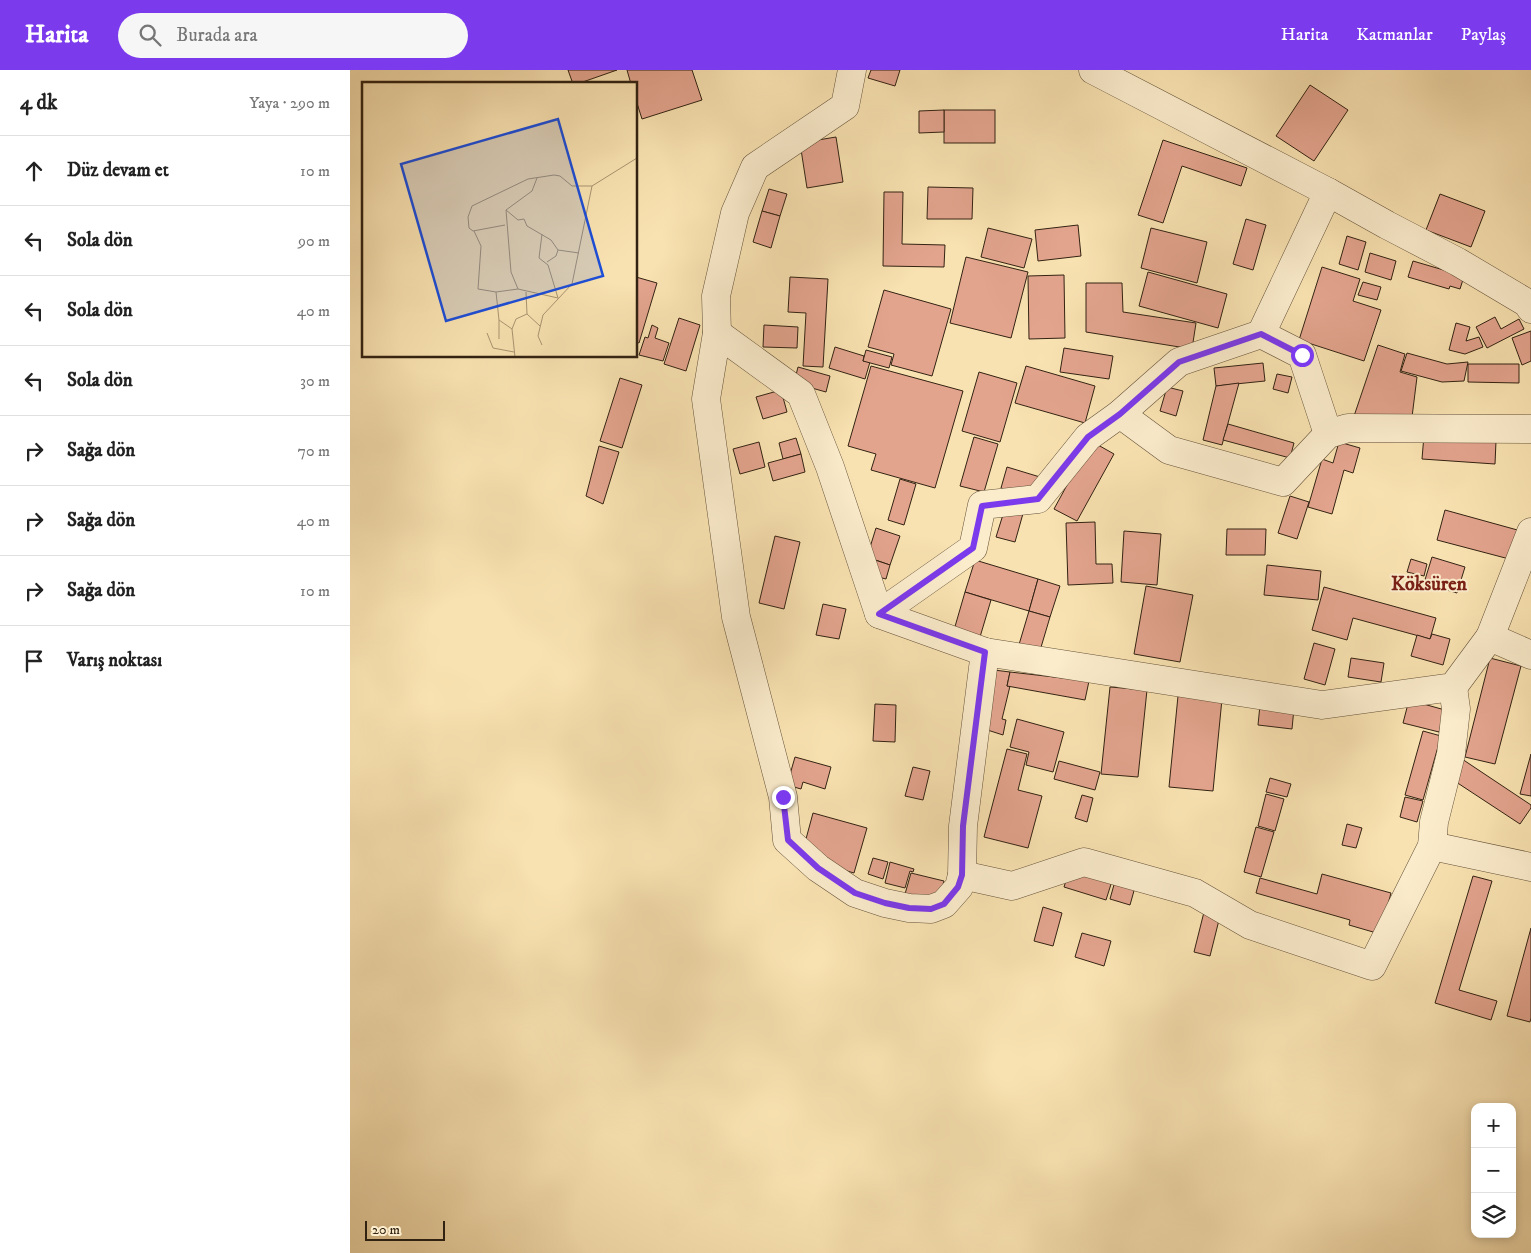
<!DOCTYPE html>
<html lang="tr">
<meta charset="utf-8">
<style>
:root{--surface:#fff;--page:#f6f6f6;--text:#222;--muted:#767676;--line:#e0e0e0;--accent:#7c3aed}
body{margin:0;font-family:"IM FELL DW Pica",serif;background:var(--page);color:var(--text)}
.controls{position:absolute;right:15px;bottom:15px;display:grid;overflow:hidden;border-radius:10px;box-shadow:0 2px 8px #0003}
.controls button{width:45px;height:45px;display:grid;place-items:center;padding:0;border:0;border-bottom:1px solid var(--line);background:var(--surface);color:var(--text);font:25px sans-serif}
.scale{position:absolute;left:15px;bottom:12px;width:80px;box-sizing:border-box;padding-left:5px;border:2px solid #322212;border-top:0;font-size:14px;line-height:18px;white-space:nowrap;color:#322212;-webkit-text-stroke:4px #fbeccc;paint-order:stroke}
.stop{position:absolute;width:15px;height:15px;margin:-11px;border:4px solid #7c3aed;border-radius:50%;background:#fff}
.stop.end{background:#7c3aed;border-color:#fff;box-shadow:0 1px 5px #0008}
.list{margin:0;padding:0;list-style:none}
h2{display:flex;justify-content:space-between;align-items:center;height:65px;margin:0;padding:0 20px;font-size:21px}
h2 small{font-size:16px;font-weight:400;color:var(--muted)}
.list li{display:grid;grid-template-columns:32px 1fr auto;gap:15px;align-items:center;box-sizing:border-box;height:70px;padding:0 20px;border-top:1px solid var(--line)}
.list b{display:block;font-size:19px;white-space:nowrap}
.list em{font-size:16px;font-style:normal;color:var(--muted)}
.icon{flex:none;width:28px;height:28px;fill:none;stroke:currentColor;stroke-width:2;stroke-linecap:round;stroke-linejoin:round}
.map{position:relative;flex:none;width:1181px;height:1183px;overflow:hidden}
header{display:flex;align-items:center;gap:30px;box-sizing:border-box;height:70px;padding:0 25px;background:var(--accent);color:#fff}
header strong{font-size:24px}
nav{display:flex;gap:28px;margin-inline-start:auto;font-size:18px}
.search{width:350px;height:45px;background:var(--page);display:flex;align-items:center;gap:12px;box-sizing:border-box;padding:0 18px;border-radius:28px;color:var(--muted);font-size:19px}
main{display:flex}
aside{flex:1;background:var(--surface)}
.map>svg:first-child{display:block}
.building{fill:#e3a48e;stroke:#322212}
.lines{fill:none;stroke-linecap:round;stroke-linejoin:round}
.street-casing{stroke:#64523a;stroke-width:29}
.street{stroke:#fbeccc;stroke-width:28}
.route{stroke:#7c3aed;stroke-width:6}
.labels{text-anchor:middle;stroke-width:4;stroke-linejoin:round;paint-order:stroke}
.quarter-label{font-size:20px;font-weight:bold;fill:#7a1f14;stroke:#fbeccc}
.inset-road{fill:none;stroke:#a99571;stroke-width:1}
.view{fill:#1d4ed8;fill-opacity:0.15;stroke:#1d4ed8;stroke-width:2.5}
.inset-edge{fill:none;stroke:#322212;stroke-width:2.5}
</style>
<header>
<strong>Harita</strong>
<div class="search"><svg class="icon" aria-label="search" viewBox="0 0 24 24"><circle cx="10" cy="10" r="6"/><path d="M15 15l6 6"/></svg>Burada ara</div>
<nav><a>Harita</a><a>Katmanlar</a><a>Paylaş</a></nav>
</header>
<main>
<aside>
<h2>4 dk<small>Yaya · 290 m</small></h2>
<ul class="list">
<li><svg class="icon" aria-label="ahead" viewBox="0 0 24 24"><path d="M12 20V5M6 11l6-6 6 6"/></svg><div><b>Düz devam et</b></div><em>10 m</em></li>
<li><svg class="icon" aria-label="left" viewBox="0 0 24 24"><path d="M17 20v-9H6M10 6l-5 5 5 5"/></svg><div><b>Sola dön</b></div><em>90 m</em></li>
<li><svg class="icon" aria-label="left" viewBox="0 0 24 24"><path d="M17 20v-9H6M10 6l-5 5 5 5"/></svg><div><b>Sola dön</b></div><em>40 m</em></li>
<li><svg class="icon" aria-label="left" viewBox="0 0 24 24"><path d="M17 20v-9H6M10 6l-5 5 5 5"/></svg><div><b>Sola dön</b></div><em>30 m</em></li>
<li><svg class="icon" aria-label="right" viewBox="0 0 24 24"><path d="M7 20v-9h11M14 6l5 5-5 5"/></svg><div><b>Sağa dön</b></div><em>70 m</em></li>
<li><svg class="icon" aria-label="right" viewBox="0 0 24 24"><path d="M7 20v-9h11M14 6l5 5-5 5"/></svg><div><b>Sağa dön</b></div><em>40 m</em></li>
<li><svg class="icon" aria-label="right" viewBox="0 0 24 24"><path d="M7 20v-9h11M14 6l5 5-5 5"/></svg><div><b>Sağa dön</b></div><em>10 m</em></li>
<li><svg class="icon" aria-label="arrive" viewBox="0 0 24 24"><path d="M6 21V4h12l-3 4 3 4H6"/></svg><div><b>Varış noktası</b></div></li>
</ul>
</aside>
<div class="map">
<svg width="1181" height="1183" viewBox="0 0 1181 1183">
<rect width="100%" height="100%" fill="#f9e2b1"/>
<filter id="stains"><feTurbulence type="fractalNoise" baseFrequency=".004" numOctaves="4"/><feColorMatrix values="0 0 0 0 .2 0 0 0 0 .09 0 0 0 0 .02 0 0 0 .5 -.17"/></filter>
<radialGradient id="worn" r=".72"><stop offset=".6" stop-color="#630" stop-opacity="0"/><stop offset="1" stop-color="#630" stop-opacity=".3"/></radialGradient>
<!-- building -->
<g class="building">
<path d="M218 0H267L227 14H223Z"/>
<path d="M277 0H342L352 30 292 49 286 30V14H281Z"/>
<path d="M521 0H550L545 16 518 8Z"/>
<path d="M960 15 998 40 964 91 926 66Z"/>
<rect x="594" y="40" width="51" height="33"/>
<path d="M594 40V62L569 63V41Z"/>
<path d="M486 67 493 112 457 118 450 73Z"/>
<path d="M813 70 897 98 891 116 832 96 813 153 788 145Z"/>
<path d="M578 117 623 118 622 149H577Z"/>
<path d="M419 119 437 124 430 146 412 141Z"/>
<path d="M534 122H553L552 174 595 175 594 197 533 196Z"/>
<path d="M1090 124 1135 141 1121 177 1076 160Z"/>
<path d="M412 141 430 146 421 178 403 172Z"/>
<path d="M896 149 916 155 903 200 883 194Z"/>
<path d="M728 155 731 186 688 191 685 160Z"/>
<path d="M638 158 682 169 674 198 631 187Z"/>
<path d="M801 158 857 172 847 213 791 198Z"/>
<path d="M997 166 1016 172 1008 200 989 194Z"/>
<path d="M1020 183 1046 191 1041 210 1015 202Z"/>
<path d="M616 187 678 202 661 268 600 253Z"/>
<path d="M1063 191 1097 201 1116 200 1110 219 1100 216 1099 219 1058 207Z"/>
<path d="M972 197 1010 209 1003 231 1031 240 1014 291 949 270Z"/>
<path d="M798 202 877 224 868 258 789 236Z"/>
<path d="M714 205 715 268 679 269 678 206Z"/>
<path d="M286 207 307 213 289 273 286 272Z"/>
<path d="M440 207 478 209 473 297 453 296 456 243 438 242Z"/>
<path d="M1013 212 1031 217 1027 230 1008 225Z"/>
<path d="M736 213H772L773 242 846 253 842 279 736 262Z"/>
<path d="M534 220 601 239 582 306 541 295 544 284 518 277Z"/>
<path d="M1145 247 1151 259 1169 249 1174 259 1137 278 1126 257Z"/>
<path d="M329 248 350 255 336 301 314 294Z"/>
<path d="M1106 253 1120 257 1116 271 1129 267 1133 277 1115 284 1099 280Z"/>
<path d="M302 255 308 258 305 268 319 273 313 291 289 285 295 267 298 268Z"/>
<path d="M414 255 448 257 447 278 413 277Z"/>
<path d="M1181 261V291L1172 295 1162 268Z"/>
<path d="M1028 275 1055 284 1050 302 1067 307 1061 355H1001Z"/>
<path d="M485 277 514 286 513 291 520 292 515 309 479 298Z"/>
<path d="M714 278 763 286 759 309 710 302Z"/>
<path d="M516 280 542 287 539 298 513 291Z"/>
<path d="M1057 283 1097 294 1118 292 1114 311 1092 312 1051 301Z"/>
<path d="M913 293 915 311 866 316 864 298Z"/>
<path d="M1118 294H1169V313L1118 312Z"/>
<path d="M521 296 613 321 585 418 521 400 526 384 498 376Z"/>
<path d="M676 296 745 316 735 353 665 333Z"/>
<path d="M448 297 480 306 476 322 444 313Z"/>
<path d="M629 302 667 313 650 372 612 361Z"/>
<path d="M927 304 942 307 938 323 923 319Z"/>
<path d="M270 308 292 315 272 378 250 371Z"/>
<path d="M889 313 872 375 853 370 866 316Z"/>
<path d="M817 317 833 321 826 346 810 341Z"/>
<path d="M431 320 437 342 413 349 406 327Z"/>
<path d="M878 354 944 373 940 388 873 370Z"/>
<path d="M1074 365 1146 371 1145 394 1072 389Z"/>
<path d="M624 367 648 374 634 422 610 416Z"/>
<path d="M446 368 451 384 433 389 429 373Z"/>
<path d="M741 371 764 384 727 451 704 439Z"/>
<path d="M409 372 415 397 390 404 383 379Z"/>
<path d="M989 372 1010 378 1003 403 994 400 982 444 958 437 972 389 983 393Z"/>
<path d="M249 376 269 382 253 434 236 426Z"/>
<path d="M451 384 455 402 423 411 418 393Z"/>
<path d="M657 397 690 407 684 428 651 418Z"/>
<path d="M550 409 566 414 554 455 538 450Z"/>
<path d="M940 426 959 432 947 469 928 463Z"/>
<path d="M656 435 674 440 665 472 646 467Z"/>
<path d="M1095 440 1171 461 1163 490 1087 470Z"/>
<path d="M745 452 746 494H762L763 513 718 515 716 453Z"/>
<path d="M526 458 550 466 540 495 517 487Z"/>
<path d="M877 459H916L915 485H876Z"/>
<path d="M774 461 811 464 807 515 771 512Z"/>
<path d="M425 466 450 472 434 539 409 533Z"/>
<path d="M1082 487 1115 497 1107 523 1074 513Z"/>
<path d="M522 489 540 495 536 509 517 504Z"/>
<path d="M1061 489 1077 494 1074 506 1057 502Z"/>
<path d="M625 490 688 509 679 541 615 522Z"/>
<path d="M917 495 971 501 968 530 914 525Z"/>
<path d="M688 509 710 516 700 547 679 541Z"/>
<path d="M796 516 843 525 830 592 784 584Z"/>
<path d="M974 517 1086 548 1080 569 1003 548 997 570 962 560Z"/>
<path d="M615 522 641 530 630 567 604 560Z"/>
<path d="M473 534 496 539 489 569 466 565Z"/>
<path d="M679 541 700 547 689 584 668 578Z"/>
<path d="M1082 564 1100 569 1093 595 1061 586 1067 565 1080 569Z"/>
<path d="M964 573 985 579 975 615 954 609Z"/>
<path d="M1001 588 1034 593 1031 612 998 607Z"/>
<path d="M1140 588 1171 596 1145 694 1115 687Z"/>
<path d="M636 599 660 602 657 616H660L652 649 656 650 653 665 628 657Z"/>
<path d="M660 602 739 611 735 630 657 616Z"/>
<path d="M760 617 797 620 788 707 751 704Z"/>
<path d="M828 626 872 629 863 721 819 717Z"/>
<path d="M1059 630 1095 640 1089 662 1053 653Z"/>
<path d="M525 634 546 635 545 672 523 671Z"/>
<path d="M910 635 944 638 942 659 908 655Z"/>
<path d="M667 649 714 662 703 702 676 695 679 682 660 677Z"/>
<path d="M1073 661 1091 666 1073 730 1055 725Z"/>
<path d="M657 679 677 684 668 720 692 726 678 778 634 767Z"/>
<path d="M1181 684V726L1170 724Z"/>
<path d="M445 687 481 697 475 719 453 712 451 719 437 715Z"/>
<path d="M1112 689 1181 735V738L1170 754 1100 708Z"/>
<path d="M709 691 750 702 745 720 704 709Z"/>
<path d="M563 697 580 701 573 730 555 726Z"/>
<path d="M920 708 941 714 937 727 916 722Z"/>
<path d="M916 724 934 729 925 761 908 756Z"/>
<path d="M732 725 743 728 737 752 725 748Z"/>
<path d="M1055 727 1073 731 1067 752 1050 747Z"/>
<path d="M463 743 517 758 504 803 473 794 453 780Z"/>
<path d="M997 754 1012 758 1006 778 992 775Z"/>
<path d="M906 757 924 762 911 807 894 802Z"/>
<path d="M523 788 538 792 533 809 518 804Z"/>
<path d="M540 792 564 799 563 802 560 801 555 818 535 813Z"/>
<path d="M720 798 762 811 756 830 714 817Z"/>
<path d="M561 803 594 811 588 833 555 824Z"/>
<path d="M767 804 787 810 780 835 760 829Z"/>
<path d="M972 804 1041 823 1030 864 999 855 1000 850 906 823 910 808 967 824Z"/>
<path d="M1123 806 1142 811 1109 920 1147 931 1141 950 1085 933Z"/>
<path d="M693 837 712 843 703 876 684 871Z"/>
<path d="M854 842 870 846 860 886 844 882Z"/>
<path d="M1181 858V948L1180 952 1157 946Z"/>
<path d="M732 863 761 871 754 896 725 887Z"/>
</g>
<g class="lines">
<!-- street casing -->
<g class="street-casing">
<g id="street">
<path d="M502 0 495 36 405 97 385 143 366 226 367 263 356 329 386 547 433 727 437 770 468 798 505 823 535 833 559 838 581 839 594 834 609 817 612 805 613 756 635 582"/>
<path d="M743 0 978 122 1037 155 1108 192 1177 233 1181 239"/>
<path d="M367 263 451 324 480 397 529 544 635 582 972 635 1103 617 1140 567 1181 462"/>
<path d="M911 264 952 285 978 364"/>
<path d="M770 344 819 380 933 412 978 364 998 358 1181 359"/>
<path d="M529 544 623 478 632 435 688 429 738 367 770 344 829 292 911 264 978 122"/>
<path d="M1140 567 1181 585"/>
<path d="M1082 776 1181 797"/>
<path d="M612 805 662 816 734 792 845 823 900 855 1022 896 1082 776 1084 752 1101 684 1106 639 1103 617"/>
</g>
</g>
<!-- street -->
<use href="#street" class="street"/>
</g>
<g class="lines">
<!-- route -->
<path class="route" d="M433 727 438 770 468 798 505 823 535 833 559 838 581 839 594 834 608 817 612 805 613 756 635 582 529 544 623 478 632 436 688 429 738 367 770 344 829 292 911 264 952 285"/>
</g>
<g class="labels">
<!-- quarter labels -->
<g class="quarter-label">
<text x="1079" y="520">Köksüren</text>
</g>
</g>
<!-- overview -->
<g transform="translate(12 12)">
<rect width="275" height="275" fill="#f9e2b1"/>
<path class="inset-road" d="M144 128 156 138 162 137 165 144 189 158 196 168 217 171M143 143 111 149 107 146 106 135 110 124 166 97 192 93 198 94 210 104H230M112 149 119 164 116 207 134 210 156 207 196 216M180 152 177 176 186 183 196 216M185 180 194 174 196 168M156 207 149 190 144 128 170 109 175 96M134 210 137 238 150 247M164 210 165 232 178 244M137 238V257M125 251 131 266 152 270M180 263 176 254 181 233 210 202 230 104 275 76M153 275 150 247 154 237 165 232"/>
<path class="view" d="M196 37 241 194 84 239 39 82Z"/>
<rect width="275" height="275" class="inset-edge"/>
</g>
<rect width="100%" height="100%" filter="url(#stains)"/>
<rect width="100%" height="100%" fill="url(#worn)"/>
</svg>
<div class="controls">
<button>+</button>
<button>−</button>
<button><svg class="icon" aria-label="layers" viewBox="0 0 24 24"><path d="M12 4l9 5-9 5-9-5zM3 14l9 5 9-5"/></svg></button>
</div>
<div class="scale">20 m</div>
<div class="stop" style="left:952px;top:285px"></div>
<div class="stop end" style="left:433px;top:727px"></div>
</div>
</main>
